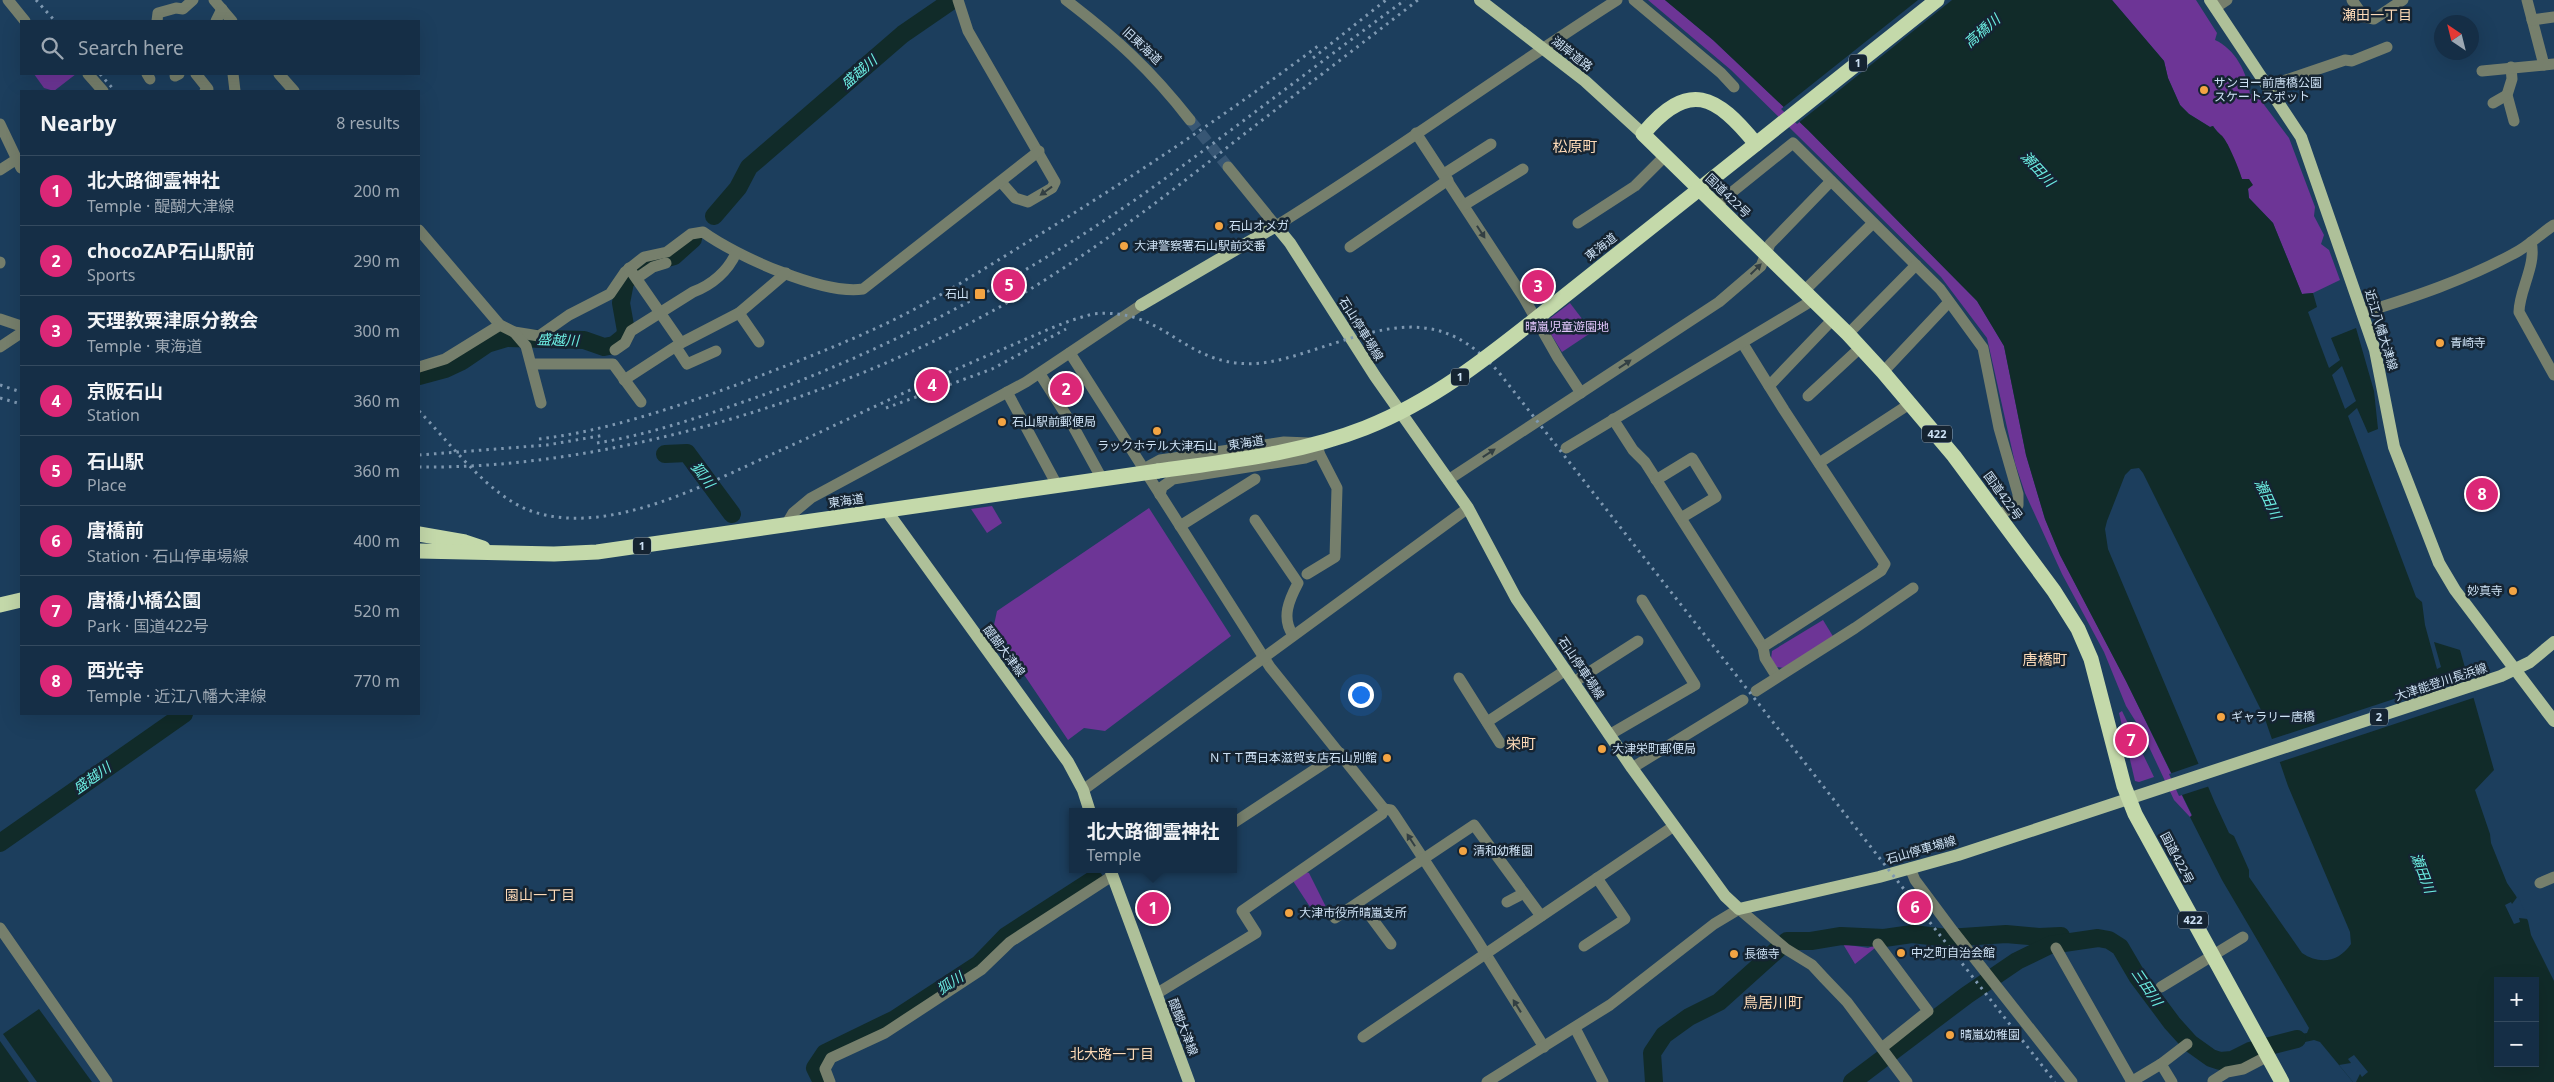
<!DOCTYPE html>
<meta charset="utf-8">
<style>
:root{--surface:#152e46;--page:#223a51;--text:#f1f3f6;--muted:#9da8b3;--line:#344a5f;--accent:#db2777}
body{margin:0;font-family:"Noto Sans","Noto Sans JP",sans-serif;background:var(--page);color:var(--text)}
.controls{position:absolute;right:15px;bottom:15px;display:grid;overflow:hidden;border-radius:0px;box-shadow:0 5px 20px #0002}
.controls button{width:45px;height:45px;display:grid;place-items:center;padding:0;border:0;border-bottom:1px solid var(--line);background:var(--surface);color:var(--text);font:25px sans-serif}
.compass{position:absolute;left:2434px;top:15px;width:45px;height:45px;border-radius:50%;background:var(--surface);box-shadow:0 5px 20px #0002;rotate:325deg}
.you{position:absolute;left:1360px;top:694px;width:18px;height:18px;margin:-12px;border:4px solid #fff;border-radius:50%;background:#1a73e8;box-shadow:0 0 0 8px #1a73e833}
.badge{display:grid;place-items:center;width:32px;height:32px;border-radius:50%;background:var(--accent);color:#fff;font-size:16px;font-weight:700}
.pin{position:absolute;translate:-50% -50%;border:2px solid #fff;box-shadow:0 1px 5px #0006}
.popup{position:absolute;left:1069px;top:808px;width:168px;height:65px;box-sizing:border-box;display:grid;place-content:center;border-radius:0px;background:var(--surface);filter:drop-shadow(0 1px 4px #0005);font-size:16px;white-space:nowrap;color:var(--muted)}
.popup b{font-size:19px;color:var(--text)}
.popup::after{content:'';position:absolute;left:50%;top:100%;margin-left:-10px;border:10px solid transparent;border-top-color:var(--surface)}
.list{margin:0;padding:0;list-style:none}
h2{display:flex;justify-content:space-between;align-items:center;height:65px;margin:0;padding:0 20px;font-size:21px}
h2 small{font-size:16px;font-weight:400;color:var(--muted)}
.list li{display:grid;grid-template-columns:32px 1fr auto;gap:15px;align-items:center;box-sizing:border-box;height:70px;padding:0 20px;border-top:1px solid var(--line)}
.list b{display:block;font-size:19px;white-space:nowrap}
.list p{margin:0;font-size:16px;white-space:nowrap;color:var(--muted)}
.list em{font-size:16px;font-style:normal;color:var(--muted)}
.icon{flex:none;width:28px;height:28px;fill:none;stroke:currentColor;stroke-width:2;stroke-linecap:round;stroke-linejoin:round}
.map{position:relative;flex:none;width:2554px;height:1082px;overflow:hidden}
.search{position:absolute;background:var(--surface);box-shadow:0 5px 20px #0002;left:20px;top:20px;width:400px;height:55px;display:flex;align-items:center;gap:12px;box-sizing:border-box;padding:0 18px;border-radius:0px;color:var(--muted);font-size:19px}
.panel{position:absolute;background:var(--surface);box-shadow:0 5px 20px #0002;left:20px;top:90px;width:400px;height:625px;border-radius:0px}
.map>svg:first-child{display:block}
.green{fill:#6d3596}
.water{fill:#112b29;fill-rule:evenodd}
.pier{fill:#1c3e5d}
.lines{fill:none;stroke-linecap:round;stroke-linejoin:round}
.river{stroke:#112b29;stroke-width:18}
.minor-tunnel{stroke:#375674;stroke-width:11;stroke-dasharray:11 5.5;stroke-linecap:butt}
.minor{stroke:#767f6c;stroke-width:11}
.major{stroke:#aec099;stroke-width:12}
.highway{stroke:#c4d9aa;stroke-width:15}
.rail{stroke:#7e98b1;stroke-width:3;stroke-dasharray:2.5 5;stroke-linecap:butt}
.highway-bridge{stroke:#c4d9aa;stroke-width:15}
.oneway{fill:#323f43}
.poi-dot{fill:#f3a443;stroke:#152432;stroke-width:2}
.labels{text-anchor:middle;stroke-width:5;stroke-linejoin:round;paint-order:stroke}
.shield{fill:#152432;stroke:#96a8ba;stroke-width:1}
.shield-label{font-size:11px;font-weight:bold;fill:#cde1f4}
.street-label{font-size:12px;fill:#cde1f4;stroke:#152432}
.poi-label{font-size:12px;fill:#cde1f4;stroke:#152432;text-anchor:start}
.park-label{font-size:12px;fill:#e1c6fb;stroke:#152432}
.neighbourhood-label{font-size:14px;fill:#fedbb8;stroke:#152432}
.water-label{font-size:14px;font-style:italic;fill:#6cede2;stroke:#152432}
.quarter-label{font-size:15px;fill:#fedbb8;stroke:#152432}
</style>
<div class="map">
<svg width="2554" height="1082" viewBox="0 0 2554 1082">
<rect width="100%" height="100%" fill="#1c3e5d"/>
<!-- green -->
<g class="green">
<path d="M1648 0H1665L1713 40 1808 130 1977 301 2004 346 2026 455 2045 519 2060 555 2126 681 2192 816 2190 817 2174 800 2141 730 2126 706 2104 652 2062 574 2025 493 2015 463 1987 338 1941 277 1731 70Z"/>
<path d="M2112 0H2196L2217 33 2215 40C2235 49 2247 72 2250 94H2256L2289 138 2315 207 2314 216 2324 235 2321 244 2329 250 2340 280 2313 293 2302 294 2273 223 2249 198 2247 179H2242L2229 152 2228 145 2213 126 2210 127 2189 114 2180 105 2168 78 2164 61Z"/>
<path d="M34 74H76L54 91 44 88Z"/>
<path d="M1570 303 1592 332 1562 352 1544 323Z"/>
<path d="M992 506 1002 523 987 533 971 509Z"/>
<path d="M1149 508 1231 636 1105 731 1084 728 1068 740 1008 651 1011 649 994 625 997 611Z"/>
<path d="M1823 620 1834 638 1785 668 1776 667 1771 659 1772 651Z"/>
<path d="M2122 711 2154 777 2139 782 2135 781 2119 713Z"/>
<path d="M1306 872 1309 873 1328 911 1316 916 1293 881Z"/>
<path d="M1843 944 1868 948 1873 946 1875 948 1855 964Z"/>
</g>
<!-- water -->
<g class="water">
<path d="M1665 0H2112L2164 61 2168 78 2180 105 2189 114 2210 127 2213 126C2216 131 2218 132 2221 135 2227 139 2240 171 2242 179H2249L2253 185 2248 189 2249 198 2273 223 2302 294 2313 293 2317 307 2308 312 2329 368 2340 360 2331 338 2356 328 2374 391 2378 429 2368 433 2357 408 2348 416 2416 597 2422 602 2425 625 2437 669 2441 667 2434 642 2460 650 2494 770 2475 790 2490 834 2491 843 2507 883 2516 896 2528 921 2531 935 2554 981V1082H2353L2320 1042 2314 1040 2278 1048 2273 1040 2307 1033 2309 1028 2222 880 2190 817 2192 815 2126 681 2060 555 2045 519 2026 455 2004 346 1977 301 1808 130 1713 40ZM2342 366 2356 401 2345 409 2332 375ZM2139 468 2143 473 2264 716 2288 786 2350 932 2351 944C2339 962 2320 965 2302 953L2249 877V870L2234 836 2229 833 2215 803 2108 549 2105 529 2107 521 2125 475 2131 469ZM2498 981H2535V1063H2498Z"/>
<path d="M39 1009 92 1082H37L3 1034Z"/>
<path d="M0 1041 29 1082H0Z"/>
</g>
<!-- pier -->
<g class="pier">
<path d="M1918 0H1952L1797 124 1781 109Z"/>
<path d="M2470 674 2476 697 2277 763 2269 740Z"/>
<path d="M2201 763 2210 786 2179 796 2169 774Z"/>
<path d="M2518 896 2528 919 2519 918 2520 922 2514 924 2505 905 2511 902 2512 904Z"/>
<path d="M2354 1055 2368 1072 2362 1077 2360 1074 2356 1082H2353L2339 1065 2351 1063 2348 1059Z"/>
</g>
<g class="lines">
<!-- river -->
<g class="river">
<path d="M714 216 738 188 749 167 903 34 951 1"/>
<path d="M419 376 445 369 462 361 487 344 507 338 584 340 604 347 614 345 624 337 626 331 621 303 625 282 638 269 646 264 674 256 693 239"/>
<path d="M665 454 687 453 732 514"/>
<path d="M0 843 184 714"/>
<path d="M822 1082 815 1068 825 1053 895 1019 979 964 1006 936 1094 879"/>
<path d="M1654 1082 1652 1053 1664 1035 1689 1017 1719 1002 1787 941H1811L1841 936 1884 938 1912 934 1948 938 2006 934 2039 937 2061 936"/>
<path d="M1852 1082 1967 995 2017 961 2050 945 2098 938 2109 940 2120 947 2137 976 2172 1023 2190 1043 2211 1058 2220 1061 2232 1060 2250 1051 2297 1039"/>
</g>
<!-- minor-tunnel -->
<path class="minor-tunnel" d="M1190 120 1228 167"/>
<!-- minor -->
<g class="minor">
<path d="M8 0 25 21"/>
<path d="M214 0 232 21"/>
<path d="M958 0 968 31 1055 182 1052 188 1028 202 1015 198 1001 182"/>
<path d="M1066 0C1117 39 1151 70 1190 120"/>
<path d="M1634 0 1721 73 1734 87"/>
<path d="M2352 0 2364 17 2374 19 2403 0"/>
<path d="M2527 0 2544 65"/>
<path d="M2215 8 2227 0"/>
<path d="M2532 20 2554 17"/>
<path d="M157 21 158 13 176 8 183 9 193 0"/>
<path d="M216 21 222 9"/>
<path d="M2511 67 2512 79 2507 95 2514 121"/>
<path d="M2482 71 2554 64"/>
<path d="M88 74 103 91"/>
<path d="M147 74 150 79"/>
<path d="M196 74 208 89 205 91"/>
<path d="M233 74 235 91"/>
<path d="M279 74 294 91"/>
<path d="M175 76 179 74"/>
<path d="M2272 89 2283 81 2345 60 2352 61 2387 47"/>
<path d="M2493 103 2507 95"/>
<path d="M0 124 21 168"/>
<path d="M1416 133 1524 298 1558 358 1581 393"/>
<path d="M1228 167 1276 226C1392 154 1502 73 1617 0"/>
<path d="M0 170 17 159"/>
<path d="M1444 174 1491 144"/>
<path d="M1464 205 1523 169"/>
<path d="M1716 205 1793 143 1940 289 1983 348 1999 428 2018 494V505L1998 515"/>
<path d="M1578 223 1635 186 1666 155"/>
<path d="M419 230 500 325 514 332 539 336 569 315 610 294 625 272 644 257 667 252 691 234 703 232C736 256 823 295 863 289L1039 151"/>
<path d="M2531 242C2537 265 2519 290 2519 312L2554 375"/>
<path d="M1350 247 1448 180"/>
<path d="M0 262V263"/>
<path d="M637 278 653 267 666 263"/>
<path d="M1804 291 1873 223"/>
<path d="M739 313 759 342"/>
<path d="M2362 313C2414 297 2465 280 2513 254 2528 247 2540 234 2554 225"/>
<path d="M0 319 21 326"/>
<path d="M514 332 526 346 541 403"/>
<path d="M1848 334 1916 265"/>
<path d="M681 343 739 313 786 273"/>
<path d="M0 347 21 333"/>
<path d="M676 347 687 364 716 351"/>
<path d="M615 350 625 343 631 331 693 292C712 285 728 271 736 253"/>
<path d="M1070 353 1270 667 1384 809 1382 814 1242 911 1256 933 1156 994"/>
<path d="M532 364H613L641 402"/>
<path d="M419 367 445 359 500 325"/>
<path d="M1883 372 1949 302"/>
<path d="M1040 374 1073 426 1102 479"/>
<path d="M624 380 681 343 629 268"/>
<path d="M1769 386 1833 319"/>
<path d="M1007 392 1057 485"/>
<path d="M1808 396 1861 347"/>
<path d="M1613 419 1633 450 1645 462 1763 647 1881 571 1885 564 1784 410 1743 344"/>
<path d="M1566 448 1813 300"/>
<path d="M1819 463 1911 403"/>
<path d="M1150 476 1146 473 1149 466 1160 460 1284 442 1309 443"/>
<path d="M1448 480 1719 302 1761 266 1770 244 1831 181"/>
<path d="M1656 480 1692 458 1716 497 1681 518"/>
<path d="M1160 495 1162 487 1173 479 1305 458 1319 453 1318 445 1326 442"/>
<path d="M1255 520 1298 583C1289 600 1281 618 1293 635"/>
<path d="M786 525 793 513 811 498 1026 382 1141 305"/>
<path d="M1180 526 1255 479"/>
<path d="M1307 574 1335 557 1337 488 1319 453"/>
<path d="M1763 647 1765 658 1777 677"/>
<path d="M1459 678 1500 743"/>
<path d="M1574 682 1638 641"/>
<path d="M1756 691 1855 628 1913 588"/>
<path d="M1487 722 1566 670"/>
<path d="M1609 735 1695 685 1642 600"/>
<path d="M1632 768 1743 700"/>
<path d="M1083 790 1468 508"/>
<path d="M1384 809 1391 810 1394 814 1475 937 1544 1047"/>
<path d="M1235 822 1340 753"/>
<path d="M1910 868 1915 880 1953 931 2072 1082"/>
<path d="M2540 883 2554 877"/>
<path d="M1507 902 1524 893"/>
<path d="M1371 917 1391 944"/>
<path d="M1335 918 1474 825 1541 916"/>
<path d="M0 928 107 1082"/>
<path d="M1878 944 1928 1011 1883 1047"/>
<path d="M1584 946 1625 919 1597 878"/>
<path d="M2056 948 2132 1082"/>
<path d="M2161 987 2243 937"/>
<path d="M1575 1028 1603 1082"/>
<path d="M1363 1037 1674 826"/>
<path d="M2161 1064 2172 1082"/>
<path d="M2213 1081 2227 1072 2243 1069 2268 1056"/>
<path d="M830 1082 825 1069 831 1058 885 1033 981 970 1010 942 1112 876"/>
<path d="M1487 1082 1610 1005 1714 924 1739 909 1786 949 1812 965 1824 978 1847 1002 1907 1082"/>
<path d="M2131 1082 2161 1064 2187 1044"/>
</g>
<!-- major -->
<g class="major">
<path d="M1480 0 1585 81 1643 134"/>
<path d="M2210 0 2301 137 2375 350 2394 447 2439 563 2455 590 2554 721"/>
<path d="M1141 305 1276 226 1290 243 1375 376 1468 508 1516 598 1632 768 1725 896 1739 909 1879 877 1958 855 2501 676 2530 662 2554 642"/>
<path d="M886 510 1068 762 1083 790 1090 812"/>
<path d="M1110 869 1189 1082"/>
</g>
<!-- highway -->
<g class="highway">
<path d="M1756 144C1716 95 1689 79 1643 134L1848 334 1883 372 1954 456 2054 591 2078 629 2091 659 2124 786 2135 814 2282 1082"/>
<path d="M1712 179 1937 0"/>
<path d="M419 534 465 542 483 548"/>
<path d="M419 551 554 554 597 552 1158 471"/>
<path d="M0 605 21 600"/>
</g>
<!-- rail -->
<g class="rail">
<path d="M36 0 55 21"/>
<path d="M1313 58 1386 0"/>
<path d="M100 74 115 91"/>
<path d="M0 385 21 392"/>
<path d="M0 398 21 404"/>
<path d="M886 408 992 369 1066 329"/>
<path d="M419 411C450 443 489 496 531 511 608 538 708 483 777 452 854 417 930 379 1008 347 1036 335 1064 321 1093 314 1160 307 1179 357 1237 363 1261 366 1285 359 1307 352 1383 328 1440 302 1501 375L2055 1082"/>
<path d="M539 439C607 431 676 407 739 384 788 365 836 347 883 325 940 298 993 263 1047 230 1140 172 1230 112 1318 46"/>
<path d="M597 443C653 434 709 414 763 395 898 345 1024 277 1142 195 1231 132 1317 64 1405 0"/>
<path d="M419 455 547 445 605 435"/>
<path d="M419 467C619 470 867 390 1037 285 1109 240 1176 188 1243 135 1301 90 1360 45 1418 0"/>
</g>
<!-- highway-bridge -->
<path class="highway-bridge" d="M1158 471C1228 461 1299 454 1365 428 1436 400 1493 353 1552 306 1605 264 1659 221 1712 179"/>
</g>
<!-- one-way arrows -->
<defs><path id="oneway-solid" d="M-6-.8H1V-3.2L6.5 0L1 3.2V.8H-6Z" transform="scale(1.25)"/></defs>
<g class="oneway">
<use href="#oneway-solid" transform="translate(1046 191) rotate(144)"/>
<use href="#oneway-solid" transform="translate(1481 232) rotate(57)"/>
<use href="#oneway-solid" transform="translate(1756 269) rotate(-44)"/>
<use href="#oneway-solid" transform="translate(1625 364) rotate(-34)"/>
<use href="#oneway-solid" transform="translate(1489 453) rotate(-33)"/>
<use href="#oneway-solid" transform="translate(1411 840) rotate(-123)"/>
<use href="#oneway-solid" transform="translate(1517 1006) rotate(-122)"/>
</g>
<!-- markers -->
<g class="poi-dot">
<circle cx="2204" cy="90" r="5"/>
<circle cx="1219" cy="226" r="5"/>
<circle cx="1124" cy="246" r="5"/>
<rect x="974" y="288" width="12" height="12" rx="2.5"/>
<circle cx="2440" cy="343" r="5"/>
<circle cx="1002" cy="422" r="5"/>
<circle cx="1157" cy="431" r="5"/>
<circle cx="2513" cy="591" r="5"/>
<circle cx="2221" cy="717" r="5"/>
<circle cx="1602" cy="749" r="5"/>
<circle cx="1387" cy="758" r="5"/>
<circle cx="1463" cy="851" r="5"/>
<circle cx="1289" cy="913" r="5"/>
<circle cx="1901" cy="953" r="5"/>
<circle cx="1734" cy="954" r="5"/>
<circle cx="1950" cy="1035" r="5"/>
</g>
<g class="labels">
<!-- shield labels -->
<g class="shield">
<rect x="1849" y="54.5" width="18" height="17" rx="4"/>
<rect x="1451" y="368.5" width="18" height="17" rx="4"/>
<rect x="1922" y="425.5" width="30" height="17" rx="4"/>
<rect x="633" y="537.5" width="18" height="17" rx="4"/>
<rect x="2370" y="708.5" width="18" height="17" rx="4"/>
<rect x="2178" y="911.5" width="30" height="17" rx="4"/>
</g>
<g class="shield-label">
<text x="1858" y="67">1</text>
<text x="1460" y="381">1</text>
<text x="1937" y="438">422</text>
<text x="642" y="550">1</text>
<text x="2379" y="721">2</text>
<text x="2193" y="924">422</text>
</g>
<!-- street labels -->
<g class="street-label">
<text transform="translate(1142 46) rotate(43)" y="4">旧東海道</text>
<text transform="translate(1572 54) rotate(38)" y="4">湖岸道路</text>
<text transform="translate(1728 196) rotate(44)" y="4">国道422号</text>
<text transform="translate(1601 247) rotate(-38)" y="4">東海道</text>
<text transform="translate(1361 329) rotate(58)" y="4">石山停車場線</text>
<text transform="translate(2381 330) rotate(73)" y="4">近江八幡大津線</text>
<text transform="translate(1246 443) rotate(-9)" y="4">東海道</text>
<text transform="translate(2003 496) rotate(54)" y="4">国道422号</text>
<text transform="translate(846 501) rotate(-8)" y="4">東海道</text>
<text transform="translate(1004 651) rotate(53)" y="4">醍醐大津線</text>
<text transform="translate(1581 668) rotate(56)" y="4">石山停車場線</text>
<text transform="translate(2441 682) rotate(-18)" y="4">大津能登川長浜線</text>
<text transform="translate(1921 850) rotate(-16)" y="4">石山停車場線</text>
<text transform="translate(2177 858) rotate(62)" y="4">国道422号</text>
<text transform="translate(1183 1027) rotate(69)" y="4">醍醐大津線</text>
</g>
<!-- poi labels -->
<g class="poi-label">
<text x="2214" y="87">サンヨー前唐橋公園<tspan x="2214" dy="14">スケートスポット</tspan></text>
<text x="1229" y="230">石山オメガ</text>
<text x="1134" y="250">大津警察署石山駅前交番</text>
<text x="969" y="298" text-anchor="end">石山</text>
<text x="2450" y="347">青崎寺</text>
<text x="1012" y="426">石山駅前郵便局</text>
<text x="1157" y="450" text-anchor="middle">ラックホテル大津石山</text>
<text x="2503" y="595" text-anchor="end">妙真寺</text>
<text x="2231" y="721">ギャラリー唐橋</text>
<text x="1612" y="753">大津栄町郵便局</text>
<text x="1377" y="762" text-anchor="end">ＮＴＴ西日本滋賀支店石山別館</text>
<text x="1473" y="855">清和幼稚園</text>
<text x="1299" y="917">大津市役所晴嵐支所</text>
<text x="1911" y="957">中之町自治会館</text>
<text x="1744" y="958">長徳寺</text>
<text x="1960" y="1039">晴嵐幼稚園</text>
</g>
<!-- park labels -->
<g class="park-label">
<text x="1567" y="331">晴嵐児童遊園地</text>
</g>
<!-- neighbourhood labels -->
<g class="neighbourhood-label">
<text x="2377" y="20">瀬田一丁目</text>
<text x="540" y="900">園山一丁目</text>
<text x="1112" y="1059">北大路一丁目</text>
</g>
<!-- water labels -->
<g class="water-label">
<text transform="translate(1982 31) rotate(-41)" y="5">高橋川</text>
<text transform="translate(859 72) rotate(-41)" y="5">盛越川</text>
<text transform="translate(2038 169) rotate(47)" y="5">瀬田川</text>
<text transform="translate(558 340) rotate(2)" y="5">盛越川</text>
<text transform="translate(703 475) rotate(53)" y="5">狐川</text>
<text transform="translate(2268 499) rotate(65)" y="5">瀬田川</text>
<text transform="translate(92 778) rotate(-35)" y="5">盛越川</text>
<text transform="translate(2423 873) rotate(69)" y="5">瀬田川</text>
<text transform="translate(950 983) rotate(-33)" y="5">狐川</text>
<text transform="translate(2147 987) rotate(56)" y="5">三田川</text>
</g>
<!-- quarter labels -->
<g class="quarter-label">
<text x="1575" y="152">松原町</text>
<text x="2045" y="665">唐橋町</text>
<text x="1521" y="749">栄町</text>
<text x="1773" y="1008">鳥居川町</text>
</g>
</g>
</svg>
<div class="controls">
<button>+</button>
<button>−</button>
</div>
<svg class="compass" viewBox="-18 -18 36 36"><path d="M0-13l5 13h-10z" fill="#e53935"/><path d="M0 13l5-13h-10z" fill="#9da8b3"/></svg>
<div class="you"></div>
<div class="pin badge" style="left:1153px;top:908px">1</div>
<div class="popup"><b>北大路御霊神社</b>Temple</div>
<div class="pin badge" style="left:1066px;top:389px">2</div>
<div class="pin badge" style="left:1538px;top:286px">3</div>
<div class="pin badge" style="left:932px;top:385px">4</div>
<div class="pin badge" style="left:1009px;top:285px">5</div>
<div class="pin badge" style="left:1915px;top:907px">6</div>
<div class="pin badge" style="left:2131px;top:740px">7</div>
<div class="pin badge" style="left:2482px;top:494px">8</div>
<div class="search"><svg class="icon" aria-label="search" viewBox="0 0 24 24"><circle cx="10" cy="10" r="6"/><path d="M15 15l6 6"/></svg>Search here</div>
<section class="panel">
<h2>Nearby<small>8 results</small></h2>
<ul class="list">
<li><span class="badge">1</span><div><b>北大路御霊神社</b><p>Temple · 醍醐大津線</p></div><em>200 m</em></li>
<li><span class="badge">2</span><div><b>chocoZAP石山駅前</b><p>Sports</p></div><em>290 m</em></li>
<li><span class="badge">3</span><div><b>天理教粟津原分教会</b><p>Temple · 東海道</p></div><em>300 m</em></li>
<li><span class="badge">4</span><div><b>京阪石山</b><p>Station</p></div><em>360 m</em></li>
<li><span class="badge">5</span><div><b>石山駅</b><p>Place</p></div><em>360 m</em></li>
<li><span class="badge">6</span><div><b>唐橋前</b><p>Station · 石山停車場線</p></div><em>400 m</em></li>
<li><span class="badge">7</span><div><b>唐橋小橋公園</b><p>Park · 国道422号</p></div><em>520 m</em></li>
<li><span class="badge">8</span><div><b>西光寺</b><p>Temple · 近江八幡大津線</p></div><em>770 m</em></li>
</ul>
</section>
</div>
